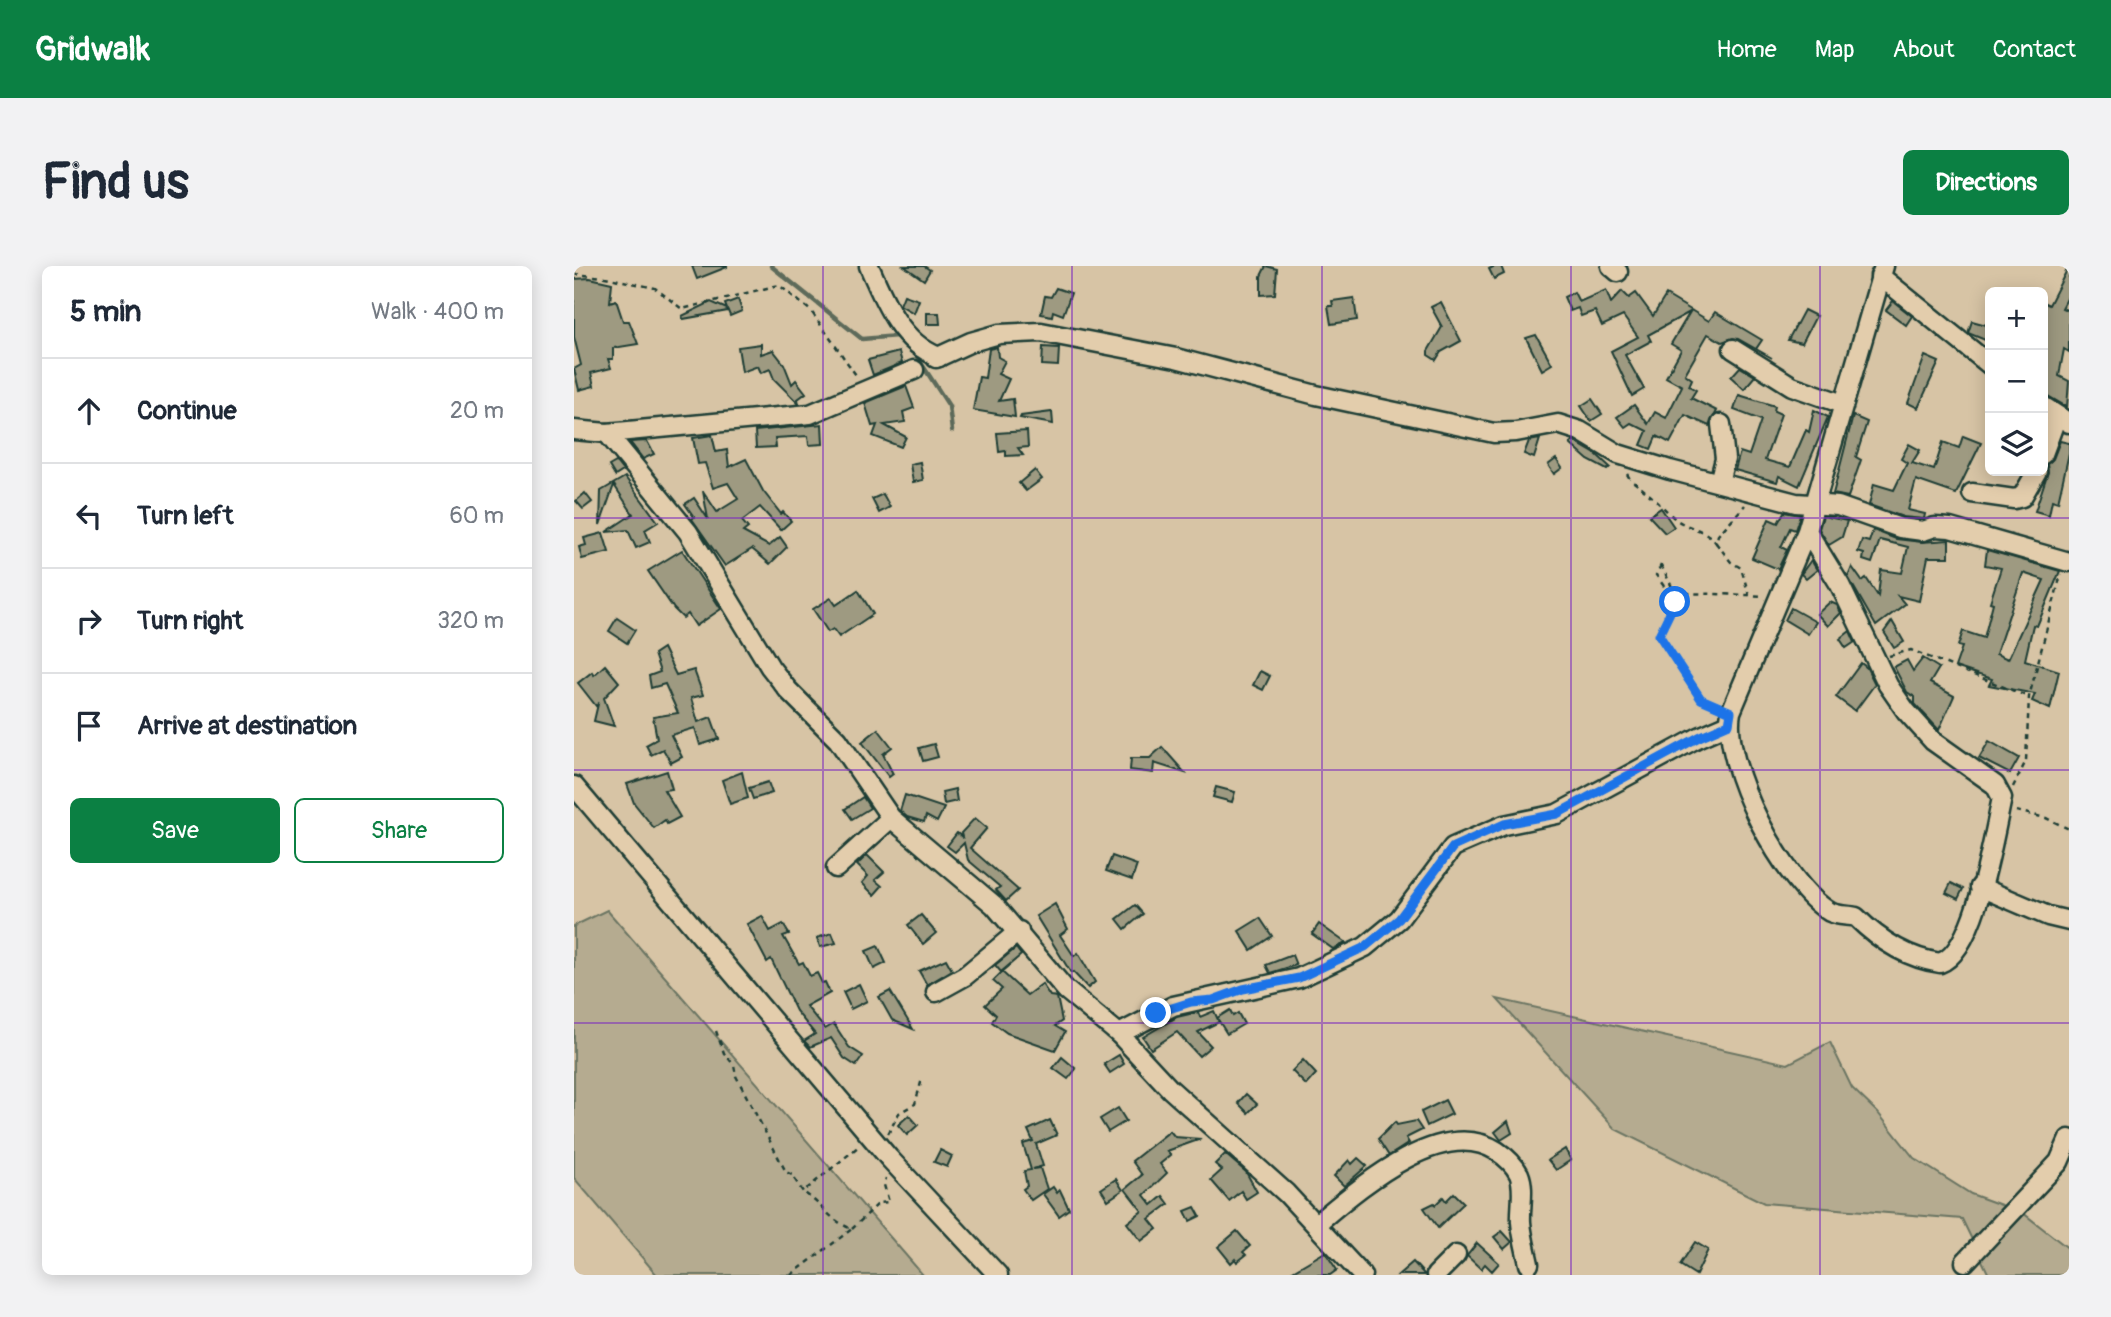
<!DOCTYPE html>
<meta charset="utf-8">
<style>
:root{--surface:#fff;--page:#f2f2f3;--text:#1f2937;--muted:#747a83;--line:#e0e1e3;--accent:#0b8043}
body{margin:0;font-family:Pangolin,sans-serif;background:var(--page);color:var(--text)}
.controls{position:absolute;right:21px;top:21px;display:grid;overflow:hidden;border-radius:10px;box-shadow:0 4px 18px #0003}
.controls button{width:63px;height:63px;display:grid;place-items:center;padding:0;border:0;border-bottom:2px solid var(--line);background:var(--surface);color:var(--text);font:35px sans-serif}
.stop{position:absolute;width:21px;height:21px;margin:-16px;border:5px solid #1a73e8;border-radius:50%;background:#fff}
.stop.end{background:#1a73e8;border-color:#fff;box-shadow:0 2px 7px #0008}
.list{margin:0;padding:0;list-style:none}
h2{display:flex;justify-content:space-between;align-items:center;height:91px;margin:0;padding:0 28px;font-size:30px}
h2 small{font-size:23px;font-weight:400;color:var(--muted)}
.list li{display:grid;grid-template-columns:46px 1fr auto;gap:21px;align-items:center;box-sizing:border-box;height:105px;padding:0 28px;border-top:2px solid var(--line)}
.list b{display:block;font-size:26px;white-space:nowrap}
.list em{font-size:23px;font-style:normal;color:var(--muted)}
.actions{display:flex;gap:14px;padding:21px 28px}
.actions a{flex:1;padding:16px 0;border:2px solid var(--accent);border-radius:10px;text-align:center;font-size:24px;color:var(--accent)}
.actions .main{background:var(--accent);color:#fff}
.icon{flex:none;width:38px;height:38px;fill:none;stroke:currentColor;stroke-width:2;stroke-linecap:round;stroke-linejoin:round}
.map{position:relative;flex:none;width:1495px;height:1009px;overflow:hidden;border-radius:10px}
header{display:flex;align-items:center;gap:42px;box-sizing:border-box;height:98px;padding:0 35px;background:var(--accent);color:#fff}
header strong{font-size:33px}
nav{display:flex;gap:38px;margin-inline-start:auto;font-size:24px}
.intro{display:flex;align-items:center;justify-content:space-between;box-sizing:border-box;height:168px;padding:0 42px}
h1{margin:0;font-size:49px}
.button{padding:18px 32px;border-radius:10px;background:var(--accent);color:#fff;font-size:24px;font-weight:700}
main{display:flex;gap:42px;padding:0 42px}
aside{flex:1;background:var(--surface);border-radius:10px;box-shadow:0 4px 18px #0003}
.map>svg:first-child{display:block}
.green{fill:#b5ab90;stroke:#6a7462;stroke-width:2}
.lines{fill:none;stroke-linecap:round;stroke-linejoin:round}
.stream{stroke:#5d6b5a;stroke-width:4.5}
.building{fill:#9e9a81;stroke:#1f3d34;stroke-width:2;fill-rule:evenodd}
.minor-casing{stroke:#1f3d34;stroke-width:23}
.path{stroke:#1f3d34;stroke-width:2.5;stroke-dasharray:5 5;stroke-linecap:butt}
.minor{stroke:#e3cdac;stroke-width:18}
.route{stroke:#1a73e8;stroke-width:9}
.grid{fill:none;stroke:#7b2cbf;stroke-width:2;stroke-opacity:0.55}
</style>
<header>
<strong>Gridwalk</strong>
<nav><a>Home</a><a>Map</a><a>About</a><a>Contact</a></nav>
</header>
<div class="intro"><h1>Find us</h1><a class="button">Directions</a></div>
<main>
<aside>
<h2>5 min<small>Walk · 400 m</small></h2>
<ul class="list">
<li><svg class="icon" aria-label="ahead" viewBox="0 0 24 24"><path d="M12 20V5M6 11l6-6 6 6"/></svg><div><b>Continue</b></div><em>20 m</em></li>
<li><svg class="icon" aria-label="left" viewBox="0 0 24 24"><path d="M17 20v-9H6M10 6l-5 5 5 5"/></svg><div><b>Turn left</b></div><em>60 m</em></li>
<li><svg class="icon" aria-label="right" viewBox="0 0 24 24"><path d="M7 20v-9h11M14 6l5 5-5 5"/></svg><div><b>Turn right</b></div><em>320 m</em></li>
<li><svg class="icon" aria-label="arrive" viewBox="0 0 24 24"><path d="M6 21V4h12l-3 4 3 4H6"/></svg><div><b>Arrive at destination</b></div></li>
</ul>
<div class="actions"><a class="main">Save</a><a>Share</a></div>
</aside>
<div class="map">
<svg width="1495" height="1009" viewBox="0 0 1495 1009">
<rect width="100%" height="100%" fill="#d7c4a5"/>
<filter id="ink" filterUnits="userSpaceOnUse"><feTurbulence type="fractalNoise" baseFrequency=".0143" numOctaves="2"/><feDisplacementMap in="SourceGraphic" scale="14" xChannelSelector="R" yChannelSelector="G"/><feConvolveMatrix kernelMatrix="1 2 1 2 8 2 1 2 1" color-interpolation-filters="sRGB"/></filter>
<g filter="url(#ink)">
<!-- green -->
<g class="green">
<path d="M33 644 349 1009H83L0 912V660Z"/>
<path d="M923 733 1214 798 1256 776 1278 822 1304 847 1340 892 1397 928 1449 947 1495 983V1009H1415L1388 953 1190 937 1041 863Z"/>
</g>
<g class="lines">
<!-- stream -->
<g class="stream">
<path d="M197 0 288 73 323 70 327 73"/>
<path d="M338 83 375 140 378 165"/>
</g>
</g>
<!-- building -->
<g class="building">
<path d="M118 0H153V1L123 13Z"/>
<path d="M330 0H350L356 4 350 14Z"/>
<path d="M692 0 703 3 701 28 687 29V10Z"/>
<path d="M921 0H927L930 8 920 13 915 3Z"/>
<path d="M1495 0V29L1488 42 1495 45V86L1490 83 1485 110 1495 115 1493 141 1474 130 1473 101 1469 99V36L1475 39Z"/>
<path d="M16 12 38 17 36 36 42 34 49 55H55L64 78 39 82V93H34L37 102 17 107 20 120 5 124 0 103 7 99 0 71V13Z"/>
<path d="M482 22 497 27 489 49 479 45 478 50 467 48 471 30 477 31Z"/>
<path d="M1032 24 1037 37 1048 25 1055 32 1062 27 1079 50 1092 29 1135 55 1141 46 1188 74 1182 83 1198 92 1164 73 1159 72 1148 76 1134 68 1111 108 1118 113 1115 120 1122 124 1117 132 1143 145 1135 160 1111 149 1096 177 1083 170 1085 172 1082 171 1077 183 1067 179 1073 165 1057 157 1051 161 1043 151 1060 139 1074 158 1081 146 1092 152 1108 120 1092 111 1107 84 1097 78 1116 46 1074 69 1077 75 1051 89 1070 123 1058 130 1037 85 1064 71 1049 50 1028 60 1021 45 1007 50 1004 42 996 45 990 31 1000 26 1005 36Z"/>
<path d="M330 29 345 34 340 47 326 39Z"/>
<path d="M780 32 783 54 757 58 754 40H759L758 35Z"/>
<path d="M164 33 168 45 156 50 154 45 109 53 108 50 137 36 153 43 151 38Z"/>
<path d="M1319 35 1338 50 1332 59 1312 44Z"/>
<path d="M867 36 887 75 867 86 862 94 854 89V85L868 61 857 41Z"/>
<path d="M1230 44 1242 50 1228 77 1214 74Z"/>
<path d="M353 47H365L366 58H353Z"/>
<path d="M1398 55 1416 60V76L1394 67Z"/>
<path d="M962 69 978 98 968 104 952 72Z"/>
<path d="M187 78V88L199 84 210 98 218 118 222 114 232 127 224 133 225 138 200 113 196 103 187 107 184 100 168 106 164 81Z"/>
<path d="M423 81 424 91 431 95 424 108 435 113 425 135 439 133 441 151 399 144 405 111 411 112 415 83Z"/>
<path d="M469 81 485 82 484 100 468 99Z"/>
<path d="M325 86 328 97 299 109 294 94Z"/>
<path d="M1351 90 1365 96 1344 142 1334 137Z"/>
<path d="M1166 101 1181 110 1170 123 1157 111Z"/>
<path d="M332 120 340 142 329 146 331 156 310 159 332 171 327 181 299 170 303 159 298 160 291 137Z"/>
<path d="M1165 129 1201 140 1200 145 1207 148 1191 194 1216 201 1232 164 1235 166 1240 144 1254 151 1225 220 1205 210 1203 216 1161 204 1166 186 1175 189 1187 154 1160 144Z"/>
<path d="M1018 133 1028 148 1017 155 1007 140Z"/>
<path d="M478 146 479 158 446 152 447 150Z"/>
<path d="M1279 150 1293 156 1282 191 1287 194 1274 231 1259 228Z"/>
<path d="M248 158 249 178 235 179 234 170 201 172 202 181 182 182 181 165Z"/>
<path d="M453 165 454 181 444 182 449 189 432 190V185L425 186 423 167Z"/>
<path d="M138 169 142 186 153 184 155 201 172 193 189 225 207 248 209 246 217 255 207 264 186 241 168 255 174 262 169 266 195 280 206 271 213 281 196 298 178 283 151 300 118 253 120 251 111 238 120 232 134 253 129 225 143 246 164 233 154 217 139 222 131 197 124 198 119 172Z"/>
<path d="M1389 170 1407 177 1382 228 1342 214 1334 244 1351 248 1350 253 1329 251 1295 239 1300 218 1320 224 1333 197 1327 193 1335 178 1346 184 1338 197 1360 204 1369 176 1385 182Z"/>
<path d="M966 173 960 192 950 188 955 175Z"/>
<path d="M73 175 80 188 69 193 56 176Z"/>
<path d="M999 175 1023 189 1036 201 1033 204 1014 194 996 178Z"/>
<path d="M1486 175 1495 177V187L1484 236 1478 234 1475 249 1461 245 1474 206 1473 198 1479 193Z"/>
<path d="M982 193 988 202 980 208 974 199Z"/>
<path d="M42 196 49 205 41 210 35 200Z"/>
<path d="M346 196 349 214 339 216 336 198Z"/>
<path d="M461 204 468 213 452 225 445 217Z"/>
<path d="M51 211 84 256 71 264 76 276 62 282 54 264 32 266 59 248 40 219 26 259 27 225Z"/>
<path d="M11 227 18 236 9 243 2 235Z"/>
<path d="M309 228 316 241 305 247 298 233Z"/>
<path d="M1087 242 1100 261 1091 267 1075 250Z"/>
<path d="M1210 246 1226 249 1221 264 1216 262 1207 281 1213 284 1204 303 1178 292 1195 253 1204 257Z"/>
<path d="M1249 250 1273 255 1268 271 1255 279 1245 263Z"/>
<path d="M1299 264 1322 273 1348 276 1375 274V291H1354L1345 335 1324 330 1331 338 1302 360 1274 311 1278 301 1288 315 1292 312 1304 330 1307 304 1328 307 1334 281 1306 274 1298 297 1289 294 1290 288 1284 286 1288 274 1295 276Z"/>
<path d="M29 267 35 286 8 293 5 281 12 279 10 272Z"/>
<path d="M108 284 147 343 122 360 114 348 109 352 100 343 74 305Z"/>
<path d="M1413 284 1486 305 1463 360 1459 359 1451 394 1485 405 1476 443 1458 435 1461 428 1415 419 1418 413 1381 401 1388 381 1384 380 1389 365 1410 372 1419 337 1416 336 1427 302 1411 299ZM1449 307 1470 314 1434 393 1422 388Z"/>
<path d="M1237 294 1243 304 1232 313 1227 308Z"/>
<path d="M284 324 299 348 265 371 259 363 254 366 239 343 257 332 262 339Z"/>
<path d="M1256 336 1263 339 1267 347 1254 360 1243 348Z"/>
<path d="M1217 342 1242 356 1234 368 1211 354Z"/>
<path d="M43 352 61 364 53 377 35 365Z"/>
<path d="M1318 355 1330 376 1320 382 1310 366Z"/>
<path d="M1276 365 1281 376 1272 382 1266 373Z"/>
<path d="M89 382 102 409 120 404 129 429 117 432 124 456 137 451 145 473 126 479 121 462 97 469 108 491 97 497 89 483 77 489 72 479 83 473 79 451 104 447 91 418 77 422 75 410 86 406 80 388Z"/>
<path d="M1349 392 1365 402 1356 417 1380 430 1365 464 1341 438V431L1333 426 1320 401 1333 394 1339 405Z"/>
<path d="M1287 397 1293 402 1301 418 1281 445 1262 431Z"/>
<path d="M31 399 45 416 30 432 40 460 20 455 24 438 22 440 4 417 18 406 20 409Z"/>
<path d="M686 405 696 410 689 424 679 419Z"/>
<path d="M304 463 318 481 309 488 319 508 315 511 288 476Z"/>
<path d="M1415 475 1445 492 1436 508 1405 492Z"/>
<path d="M360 478 364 491 349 495 345 482Z"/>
<path d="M588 481 611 507 580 497 579 507 556 504 557 492H576Z"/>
<path d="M93 505 98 523 90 524 106 551 93 558 91 554 80 562 60 537 53 518Z"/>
<path d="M168 506 174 532 156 538 148 514Z"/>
<path d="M194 516 198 527 179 533 175 522Z"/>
<path d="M642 521 661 526 658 536 639 531Z"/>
<path d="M381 523 383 535 370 538 368 526Z"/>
<path d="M331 529 370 542 363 556 352 550 350 556 333 551 326 545Z"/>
<path d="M289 531 296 542 278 553 271 543Z"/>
<path d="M401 552 413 562 396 582 444 624 432 635 422 624 426 621 394 594 390 577 381 586 373 580 383 567 388 571 387 567Z"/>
<path d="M293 589 310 606 301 614 308 620 300 629 288 617 294 610 283 599Z"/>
<path d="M538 590 563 599 558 614 532 605Z"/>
<path d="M1377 617 1389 623 1384 633 1372 627Z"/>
<path d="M481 638 494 663 486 669 500 690 504 687 521 716 514 722 499 706 497 707 462 650Z"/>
<path d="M561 639 569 648 551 663 543 653Z"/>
<path d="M347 649 362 667 349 678 334 659Z"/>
<path d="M188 650 196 665 209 658 215 668 209 670 225 698 229 696 236 710 243 707 248 717 251 716 256 727 232 740 251 763 260 758 275 781 289 790 282 800 270 792 257 772 236 781 230 775 241 768 222 745 197 693 193 696 173 658Z"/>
<path d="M686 652 698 670 677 684 665 665Z"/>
<path d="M745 658 772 677 759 683 738 668Z"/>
<path d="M258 667 262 677 246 681 243 672Z"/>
<path d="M304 680 312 697 300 703 292 685Z"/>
<path d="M442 682 447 689 427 706 421 699Z"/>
<path d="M718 689 722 699 696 707 692 699Z"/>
<path d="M372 693 378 704 353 719 345 705Z"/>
<path d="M428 706 453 729 468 718 476 730 483 731 488 755 481 760 491 766 481 784 433 767 418 756 422 749 411 739 428 723 419 715Z"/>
<path d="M285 718 293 735 277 743 269 726Z"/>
<path d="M316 725 339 763 318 754 305 731Z"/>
<path d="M656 744 659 750 664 747 670 758 653 768 643 752Z"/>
<path d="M640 745 645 756 624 766 637 780 625 790 603 766 577 783 569 771 603 751 624 746 626 751Z"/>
<path d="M545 789 550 798 536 807 530 798Z"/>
<path d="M488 791 502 803 494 813 479 802Z"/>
<path d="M729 794 742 808 732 819 718 805Z"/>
<path d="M672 828 683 838 674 847 664 837Z"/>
<path d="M871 834 878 848 853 860 847 846Z"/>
<path d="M544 842 552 855 534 866 526 853Z"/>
<path d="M335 849 344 859 333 869 324 859Z"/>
<path d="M476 854 483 869 462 878 469 900 459 903 466 902 473 923 457 934 449 923 453 920 450 905 457 904 449 878 459 875 454 864Z"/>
<path d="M842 855 848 864 832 872 835 877 815 890 804 873 821 856 823 859Z"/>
<path d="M934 855 938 867 927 874 921 866Z"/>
<path d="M596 865 601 871 627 873 593 885 597 889 586 898 593 907 570 929 578 939 589 930 595 938 575 953 583 963 567 975 553 957 568 945 551 923 568 909 558 895Z"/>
<path d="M991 883 997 894 982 904 974 894Z"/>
<path d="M366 884 378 890 373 901 360 896Z"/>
<path d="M651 888 672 906 683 926 672 933 667 925 655 935 637 914 648 904 641 898Z"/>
<path d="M784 892 793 900 770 920 760 910 775 894 778 898Z"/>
<path d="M542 913 549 924 534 934 527 923Z"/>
<path d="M479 921 483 927 486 924 495 943 485 950 469 928Z"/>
<path d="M880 927 890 937 864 962 850 942 860 937 861 939 869 931 872 935Z"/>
<path d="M621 941 626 950 616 955 611 945Z"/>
<path d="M663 965 676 980 669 986 672 989 663 996 661 993 657 997 644 981Z"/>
<path d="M928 965 938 976 930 983 920 971Z"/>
<path d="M1121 976 1134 984 1122 1009 1106 999Z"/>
<path d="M903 977 925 997 918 1005 911 998 907 1003 893 990Z"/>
<path d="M751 986 763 1004 756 1009H712Z"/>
<path d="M839 996 851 1009H824Z"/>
</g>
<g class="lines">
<!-- minor casing -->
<g class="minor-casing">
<g id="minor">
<path d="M295 0C310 35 327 77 365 91"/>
<path d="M1037 0 1044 6"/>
<path d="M1306 10 1416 99"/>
<path d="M1159 83 1218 120 1269 138"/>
<path d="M362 92 397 76 425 68 467 66 602 92 742 129 920 167 942 166 984 158 1006 165 1044 188 1096 204 1222 237 1264 240 1326 262 1349 265 1361 261 1376 262 1495 296"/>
<path d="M1469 140 1495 157"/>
<path d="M0 164 33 167 236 148 340 104"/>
<path d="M33 167 114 266 196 401 214 424 264 474 317 552 420 639 492 724 545 768 596 823 712 927 788 1009"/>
<path d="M1469 188 1483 150"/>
<path d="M1145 216 1151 193 1147 158"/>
<path d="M1398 227 1440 233 1448 231 1463 205"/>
<path d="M1233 265 1157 446C1147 499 1210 619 1256 646 1264 650 1274 649 1282 651 1305 674 1333 692 1366 697 1402 685 1420 567 1428 532L1421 519 1359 475 1332 445 1314 419 1266 319 1233 265 1310 0"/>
<path d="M0 520 315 892 424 1009"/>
<path d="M262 602 317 552"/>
<path d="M1406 621 1474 650 1495 655"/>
<path d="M362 726 391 710 445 665"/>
<path d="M545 768 599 740 725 712 791 681 825 653 879 581 930 559 983 548 1125 471 1155 458"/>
<path d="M742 958C783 924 867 849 923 885 932 891 940 898 945 908 951 922 946 941 947 956 948 970 952 984 955 998"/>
<path d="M1391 996 1485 896 1495 873"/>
<path d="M862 1009 882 989"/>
</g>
</g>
<!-- path -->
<g class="path">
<path d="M0 8 31 11 81 22 108 43 205 19 237 45 284 112"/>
<path d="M1053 208 1056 213C1073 226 1084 236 1099 251 1112 263 1132 262 1142 277L1144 269 1171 239"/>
<path d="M1142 277 1157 296 1167 302 1175 329 1189 330"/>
<path d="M1087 299 1082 309 1101 336 1085 369 1127 433 1144 440"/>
<path d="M1087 299 1099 323 1108 327 1175 329"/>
<path d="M1315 390 1337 384 1455 431"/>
<path d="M1439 521 1452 495 1455 431 1487 308"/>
<path d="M1442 545 1472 552 1495 563"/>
<path d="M142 765 150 787 160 799 162 810 212 906 218 909 229 926 285 880"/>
<path d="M314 868 325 847 341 838 348 813"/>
<path d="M278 963 305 937 315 936 310 919 312 912"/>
<path d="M217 1009 278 963C255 954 249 939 229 926"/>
</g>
<!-- minor -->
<use href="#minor" class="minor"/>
</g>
</g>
<g class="lines" filter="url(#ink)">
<!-- route -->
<path class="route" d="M582 747 617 736 639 734 669 723 725 712 791 681 825 653 879 581 930 558 983 548 1125 471 1155 458 1157 446 1127 433 1085 369 1101 336"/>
</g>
<!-- grid -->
<path class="grid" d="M249 0V1009M498 0V1009M748 0V1009M997 0V1009M1246 0V1009M0 252H1495M0 504H1495M0 757H1495"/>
</svg>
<div class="controls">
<button>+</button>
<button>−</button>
<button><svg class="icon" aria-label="layers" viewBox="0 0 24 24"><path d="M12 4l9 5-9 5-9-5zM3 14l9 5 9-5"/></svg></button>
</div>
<div class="stop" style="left:1101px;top:336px"></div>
<div class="stop end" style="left:582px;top:747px"></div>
</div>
</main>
